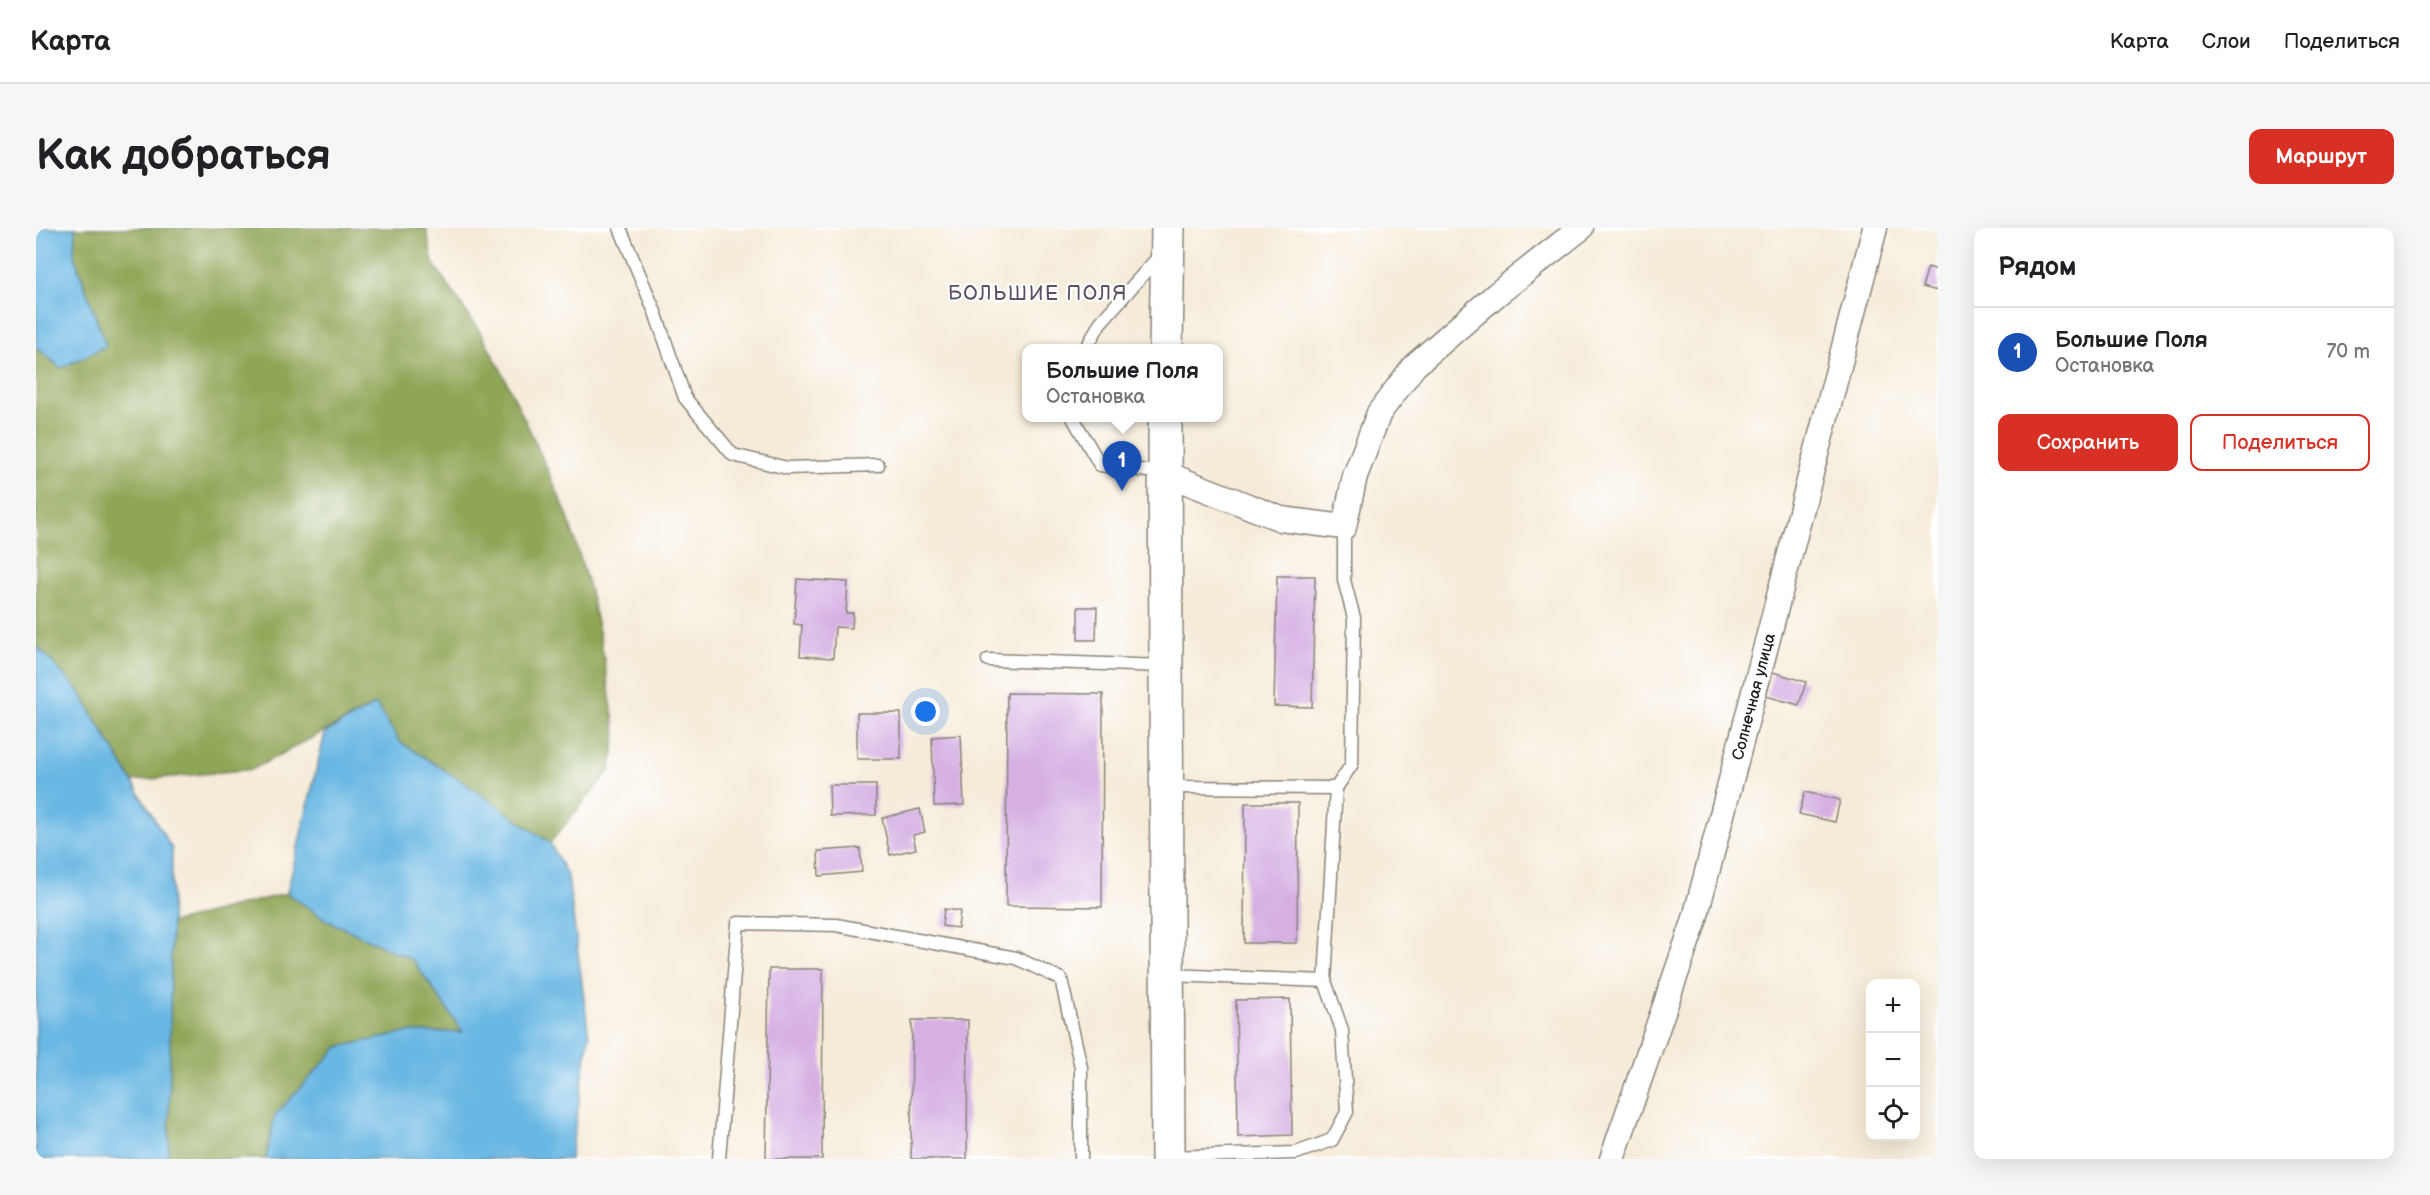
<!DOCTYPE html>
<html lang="ru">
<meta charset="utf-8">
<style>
:root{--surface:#fff;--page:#f6f6f6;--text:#202124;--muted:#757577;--line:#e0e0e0;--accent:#d93025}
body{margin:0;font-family:"Balsamiq Sans",sans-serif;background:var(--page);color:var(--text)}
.controls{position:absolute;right:18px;bottom:18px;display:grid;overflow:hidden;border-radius:12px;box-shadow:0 6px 24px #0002}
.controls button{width:54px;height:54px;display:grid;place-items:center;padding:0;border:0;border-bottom:2px solid var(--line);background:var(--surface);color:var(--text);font:30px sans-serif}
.you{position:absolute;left:890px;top:484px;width:21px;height:21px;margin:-15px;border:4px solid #fff;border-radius:50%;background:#1a73e8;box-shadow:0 0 0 9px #1a73e833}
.badge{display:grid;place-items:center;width:39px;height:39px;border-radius:50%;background:var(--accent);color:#fff;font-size:20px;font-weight:700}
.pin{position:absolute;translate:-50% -50px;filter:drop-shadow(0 2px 3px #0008)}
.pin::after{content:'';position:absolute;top:32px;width:21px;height:18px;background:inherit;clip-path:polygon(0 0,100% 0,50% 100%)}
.popup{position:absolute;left:986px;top:116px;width:201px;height:78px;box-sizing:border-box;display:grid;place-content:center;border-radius:12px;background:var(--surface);filter:drop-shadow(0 2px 4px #0005);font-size:20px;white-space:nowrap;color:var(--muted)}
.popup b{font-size:22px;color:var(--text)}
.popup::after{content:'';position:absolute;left:50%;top:100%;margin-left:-12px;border:12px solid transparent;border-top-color:var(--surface)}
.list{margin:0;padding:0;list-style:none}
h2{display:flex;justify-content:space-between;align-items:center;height:78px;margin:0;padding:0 24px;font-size:26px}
h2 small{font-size:20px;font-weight:400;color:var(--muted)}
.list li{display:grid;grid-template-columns:39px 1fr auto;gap:18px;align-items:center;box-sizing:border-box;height:90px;padding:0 24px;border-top:2px solid var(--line)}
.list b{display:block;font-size:22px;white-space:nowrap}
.list p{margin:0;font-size:20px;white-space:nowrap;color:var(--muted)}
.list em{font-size:20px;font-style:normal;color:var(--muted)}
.actions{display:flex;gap:12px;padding:18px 24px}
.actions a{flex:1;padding:14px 0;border:2px solid var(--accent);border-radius:12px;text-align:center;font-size:21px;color:var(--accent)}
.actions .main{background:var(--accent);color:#fff}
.icon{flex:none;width:33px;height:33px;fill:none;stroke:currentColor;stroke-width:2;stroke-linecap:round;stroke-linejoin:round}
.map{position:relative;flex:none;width:1902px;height:931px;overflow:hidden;border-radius:12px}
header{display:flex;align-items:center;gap:36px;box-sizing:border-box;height:84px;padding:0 30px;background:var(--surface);border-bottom:2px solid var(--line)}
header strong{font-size:28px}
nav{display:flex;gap:33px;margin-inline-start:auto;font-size:21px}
.intro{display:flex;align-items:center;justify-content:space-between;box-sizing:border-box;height:144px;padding:0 36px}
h1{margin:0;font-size:42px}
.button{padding:15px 27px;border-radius:12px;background:var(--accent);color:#fff;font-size:21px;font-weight:700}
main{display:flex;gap:36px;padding:0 36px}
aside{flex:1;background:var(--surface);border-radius:12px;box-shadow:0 6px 24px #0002}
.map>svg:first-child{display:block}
.forest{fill:#8fa657;stroke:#56613a;stroke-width:1.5}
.water{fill:#69b7e3;stroke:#426a80;stroke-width:1.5}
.building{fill:#d6b0e3}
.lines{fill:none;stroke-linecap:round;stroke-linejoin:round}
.lane-casing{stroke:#88847a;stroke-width:15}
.street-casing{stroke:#88847a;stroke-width:27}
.secondary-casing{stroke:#88847a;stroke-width:36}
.lane{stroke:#fff;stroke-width:12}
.street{stroke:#fff;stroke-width:24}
.secondary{stroke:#fff;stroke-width:33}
.labels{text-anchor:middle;stroke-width:4.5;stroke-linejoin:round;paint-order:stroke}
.street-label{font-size:16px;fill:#1c1c1c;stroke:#fff}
.quarter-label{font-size:20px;letter-spacing:1.5px;fill:#5d5062;stroke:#fff}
</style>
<header>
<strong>Карта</strong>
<nav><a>Карта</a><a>Слои</a><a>Поделиться</a></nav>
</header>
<div class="intro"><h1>Как добраться</h1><a class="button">Маршрут</a></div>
<main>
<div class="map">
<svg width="1902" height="931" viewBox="0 0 1902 931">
<rect width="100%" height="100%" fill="#fff"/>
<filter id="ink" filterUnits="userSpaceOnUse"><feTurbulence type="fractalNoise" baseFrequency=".0167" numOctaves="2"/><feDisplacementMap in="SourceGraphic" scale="12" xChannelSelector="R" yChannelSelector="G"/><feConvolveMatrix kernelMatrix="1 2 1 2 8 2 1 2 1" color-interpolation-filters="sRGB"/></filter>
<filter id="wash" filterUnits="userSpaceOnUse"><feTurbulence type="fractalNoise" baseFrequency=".008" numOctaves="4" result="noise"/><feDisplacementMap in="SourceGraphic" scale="24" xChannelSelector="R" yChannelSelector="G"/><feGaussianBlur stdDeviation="1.35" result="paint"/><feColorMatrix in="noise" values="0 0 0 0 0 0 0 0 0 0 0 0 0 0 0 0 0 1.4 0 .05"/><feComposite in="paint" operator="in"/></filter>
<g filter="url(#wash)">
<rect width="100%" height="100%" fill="#f5ebd8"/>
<!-- forest -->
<g class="forest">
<path d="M39 0H390L397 35 444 104 464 140 498 211 532 289 554 363 565 413 580 506 575 541 514 615 426 553 364 514 340 476 217 541 96 553 43 463 0 417V119L25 140 70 117 38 27Z"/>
<path d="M251 665 292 693 377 732 427 804H373L239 887 230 931H131L133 916 135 695Z"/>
</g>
<!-- water -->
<g class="water">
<path d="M0 0H39L38 28 70 118 25 140 0 119Z"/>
<path d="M0 417 43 463 136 621 133 916 131 931H0Z"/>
<path d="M340 476 364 514 426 553 514 615 532 649 553 809 534 931H230L239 887 302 819 373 804H427L377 732 292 693 251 665 289 505Z"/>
</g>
<g id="blocks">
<!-- building -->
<g class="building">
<path d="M1892 39 1902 42V63L1886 59Z"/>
<path d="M1241 348H1279L1276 479 1238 478Z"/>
<path d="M761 351 812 354 810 385H817L816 400 799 399 797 430 764 428 766 397 758 396Z"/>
<path d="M1042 379H1061L1060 412H1042Z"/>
<path d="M1737 444 1770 454 1763 477 1730 468Z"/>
<path d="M971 465 1067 466 1066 679 970 678Z"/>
<rect x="821" y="485" width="44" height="46"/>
<path d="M925 507 928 577 898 578 896 509Z"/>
<path d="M793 557H840V587L794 588Z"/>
<path d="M1769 564 1804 572 1799 594 1763 586Z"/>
<path d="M1209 575H1262L1261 715H1208Z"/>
<path d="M884 581 889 604 877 607 880 621 854 627 846 590Z"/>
<path d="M824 620 826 644 783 648 782 623Z"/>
<path d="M908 681 924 683 922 700 906 698Z"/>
<path d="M733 741H787L786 931H730Z"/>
<path d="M1254 771 1256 907 1202 909 1200 772Z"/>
<path d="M876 792H932L931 931H875Z"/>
</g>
</g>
</g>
<g filter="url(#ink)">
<use href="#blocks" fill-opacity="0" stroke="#88847a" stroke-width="1.5"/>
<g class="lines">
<!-- lane casing -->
<g class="lane-casing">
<g id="lane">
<path d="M584 0 619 84 649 170 697 227 751 240 842 237"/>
<path d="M1050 121 1064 95 1125 26"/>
<path d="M1037 190 1064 237 1128 245"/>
<path d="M952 432 1128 438"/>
<path d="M1132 559 1300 560 1289 753 1133 747"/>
<path d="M1300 560 1316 536 1318 390 1308 352V299"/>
<path d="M1134 929 1260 925 1296 912 1311 884 1306 802 1289 753"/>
<path d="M683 931 702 695 800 697 980 730 1025 751 1045 839V931"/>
</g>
</g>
<!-- street casing -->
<g class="street-casing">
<g id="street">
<path d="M1128 245 1245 291 1308 299 1319 248 1343 185 1378 138 1461 66 1545 0"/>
<path id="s1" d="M1576 931 1658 694 1839 0"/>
</g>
</g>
<!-- secondary casing -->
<g class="secondary-casing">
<g id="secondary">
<path d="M1130 121 1132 0"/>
<path d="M1129 190 1132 931"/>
</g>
</g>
<!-- lane -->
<use href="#lane" class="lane"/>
<!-- street -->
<use href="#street" class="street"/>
<!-- secondary -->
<use href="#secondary" class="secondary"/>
</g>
</g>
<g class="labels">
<!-- street labels -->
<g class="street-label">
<text dy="6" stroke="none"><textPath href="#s1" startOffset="484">Солнечная улица</textPath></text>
</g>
<!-- quarter labels -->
<g class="quarter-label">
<text x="1002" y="72">БОЛЬШИЕ ПОЛЯ</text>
</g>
</g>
</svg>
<div class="controls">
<button>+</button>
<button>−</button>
<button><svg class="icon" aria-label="locate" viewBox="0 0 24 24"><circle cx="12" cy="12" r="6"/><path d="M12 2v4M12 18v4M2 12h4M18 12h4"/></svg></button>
</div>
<div class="you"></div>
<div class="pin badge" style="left:1086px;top:263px;background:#1a4fb4">1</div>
<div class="popup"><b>Большие Поля</b>Остановка</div>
</div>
<aside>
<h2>Рядом<small></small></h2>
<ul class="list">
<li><span class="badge" style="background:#1a4fb4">1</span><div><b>Большие Поля</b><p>Остановка</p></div><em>70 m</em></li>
</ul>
<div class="actions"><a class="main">Сохранить</a><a>Поделиться</a></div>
</aside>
</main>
